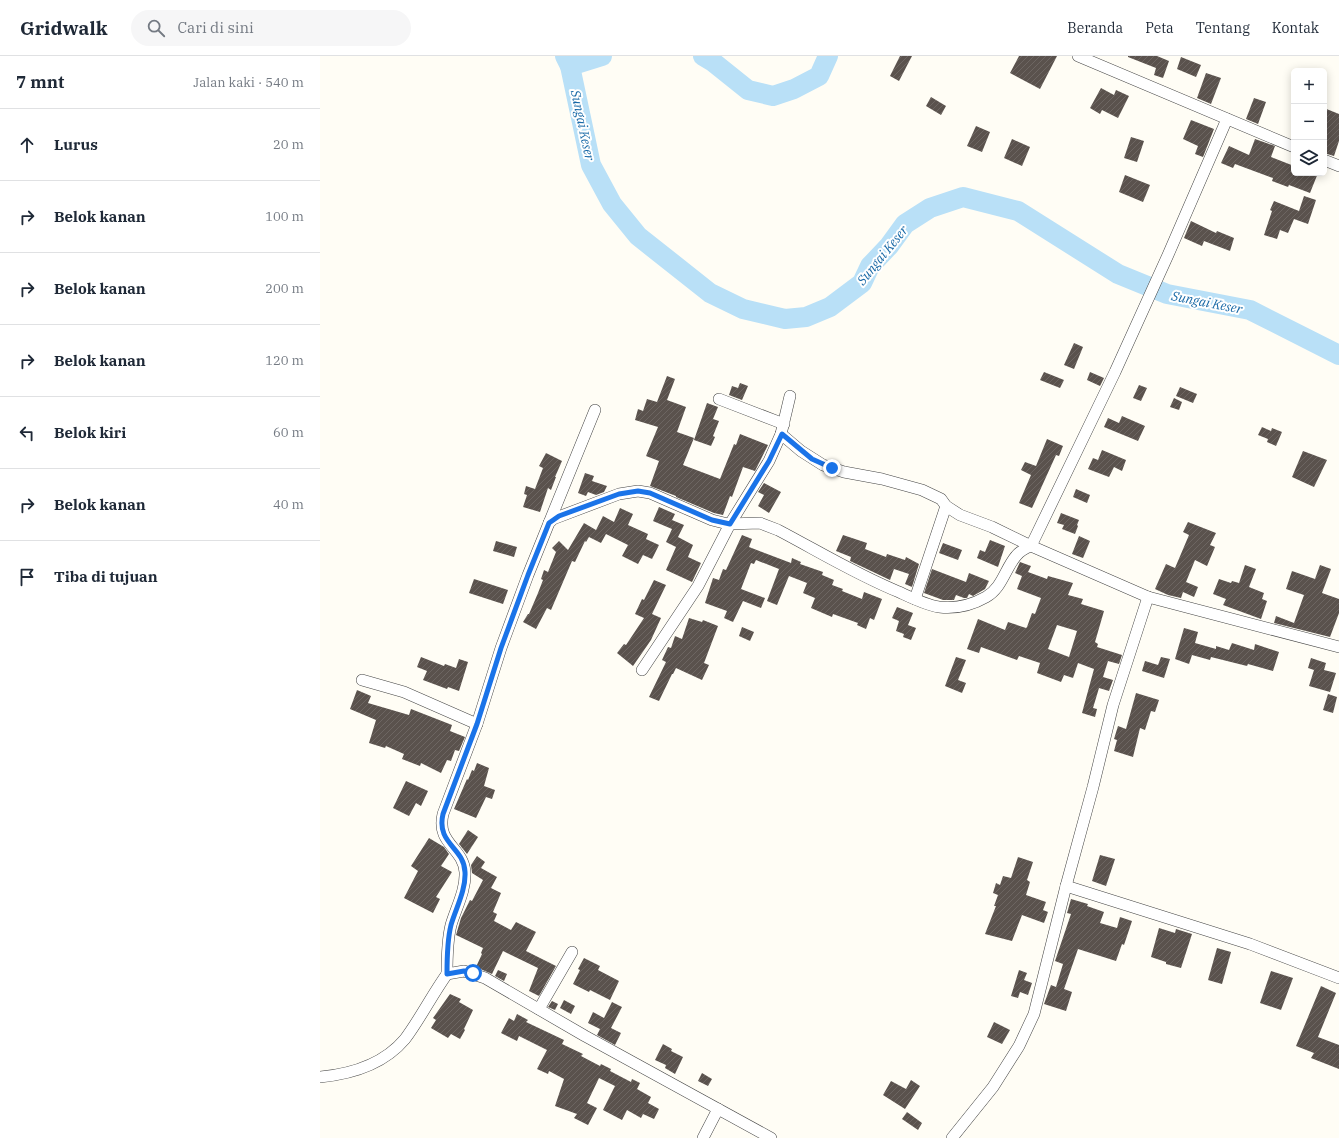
<!DOCTYPE html>
<html lang="id">
<meta charset="utf-8">
<style>
:root{--surface:#fff;--page:#f6f6f7;--text:#1f2937;--muted:#747a83;--line:#e0e1e3}
body{margin:0;font-family:"IBM Plex Serif",serif;background:var(--page);color:var(--text)}
.controls{position:absolute;right:12px;top:12px;display:grid;overflow:hidden;border-radius:6px;box-shadow:0 2px 10px #0003}
.controls button{width:36px;height:36px;display:grid;place-items:center;padding:0;border:0;border-bottom:1px solid var(--line);background:var(--surface);color:var(--text);font:20px sans-serif}
.stop{position:absolute;width:12px;height:12px;margin:-9px;border:3px solid #1a73e8;border-radius:50%;background:#fff}
.stop.end{background:#1a73e8;border-color:#fff;box-shadow:0 1px 4px #0008}
.list{margin:0;padding:0;list-style:none}
h2{display:flex;justify-content:space-between;align-items:center;height:52px;margin:0;padding:0 16px;font-size:17px}
h2 small{font-size:13px;font-weight:400;color:var(--muted)}
.list li{display:grid;grid-template-columns:26px 1fr auto;gap:12px;align-items:center;box-sizing:border-box;height:72px;padding:0 16px;border-top:1px solid var(--line)}
.list b{display:block;font-size:15px;white-space:nowrap}
.list em{font-size:13px;font-style:normal;color:var(--muted)}
.icon{flex:none;width:22px;height:22px;fill:none;stroke:currentColor;stroke-width:2;stroke-linecap:round;stroke-linejoin:round}
.map{position:relative;flex:none;width:1019px;height:1082px;overflow:hidden}
header{display:flex;align-items:center;gap:24px;box-sizing:border-box;height:56px;padding:0 20px;background:var(--surface);border-bottom:1px solid var(--line)}
header strong{font-size:19px}
nav{display:flex;gap:22px;margin-inline-start:auto;font-size:14px}
.search{width:280px;height:36px;background:var(--page);display:flex;align-items:center;gap:10px;box-sizing:border-box;padding:0 14px;border-radius:22px;color:var(--muted);font-size:15px}
main{display:flex}
aside{flex:1;background:var(--surface)}
.map>svg:first-child{display:block}
.lines{fill:none;stroke-linecap:round;stroke-linejoin:round}
.river{stroke:#b9e0f7;stroke-width:20}
.building{fill:url(#building-hatch);fill-rule:evenodd}
.minor-casing{stroke:#444;stroke-width:12}
.minor{stroke:#fff;stroke-width:11}
.route{stroke:#1a73e8;stroke-width:5}
.labels{text-anchor:middle;stroke-width:4;stroke-linejoin:round;paint-order:stroke}
.water-label{font-size:13px;font-style:italic;fill:#1768a6;stroke:#fff}
</style>
<header>
<strong>Gridwalk</strong>
<div class="search"><svg class="icon" aria-label="search" viewBox="0 0 24 24"><circle cx="10" cy="10" r="6"/><path d="M15 15l6 6"/></svg>Cari di sini</div>
<nav><a>Beranda</a><a>Peta</a><a>Tentang</a><a>Kontak</a></nav>
</header>
<main>
<aside>
<h2>7 mnt<small>Jalan kaki · 540 m</small></h2>
<ul class="list">
<li><svg class="icon" aria-label="ahead" viewBox="0 0 24 24"><path d="M12 20V5M6 11l6-6 6 6"/></svg><div><b>Lurus</b></div><em>20 m</em></li>
<li><svg class="icon" aria-label="right" viewBox="0 0 24 24"><path d="M7 20v-9h11M14 6l5 5-5 5"/></svg><div><b>Belok kanan</b></div><em>100 m</em></li>
<li><svg class="icon" aria-label="right" viewBox="0 0 24 24"><path d="M7 20v-9h11M14 6l5 5-5 5"/></svg><div><b>Belok kanan</b></div><em>200 m</em></li>
<li><svg class="icon" aria-label="right" viewBox="0 0 24 24"><path d="M7 20v-9h11M14 6l5 5-5 5"/></svg><div><b>Belok kanan</b></div><em>120 m</em></li>
<li><svg class="icon" aria-label="left" viewBox="0 0 24 24"><path d="M17 20v-9H6M10 6l-5 5 5 5"/></svg><div><b>Belok kiri</b></div><em>60 m</em></li>
<li><svg class="icon" aria-label="right" viewBox="0 0 24 24"><path d="M7 20v-9h11M14 6l5 5-5 5"/></svg><div><b>Belok kanan</b></div><em>40 m</em></li>
<li><svg class="icon" aria-label="arrive" viewBox="0 0 24 24"><path d="M6 21V4h12l-3 4 3 4H6"/></svg><div><b>Tiba di tujuan</b></div></li>
</ul>
</aside>
<div class="map">
<svg width="1019" height="1082" viewBox="0 0 1019 1082">
<defs>
<pattern id="building-hatch" width="6" height="6" patternUnits="userSpaceOnUse"><rect width="6" height="6" fill="#5a524d"/><path d="M-1 1l2-2M0 6l6-6M5 7l2-2" fill="none" stroke="#6d6662"/></pattern>
</defs>
<rect width="100%" height="100%" fill="#fffdf5"/>
<g class="lines">
<!-- river -->
<g class="river">
<path d="M245 0 250 10 271 109 292 148 318 180 390 237 423 253 465 263 486 261 510 251 542 227 550 210 569 190 585 168 610 152 643 141 698 155 798 218 847 238 930 254 1019 299"/>
<path d="M383 0 393 6 428 34 453 40 474 33 499 20 508 0"/>
<path d="M250 10 282 0"/>
</g>
</g>
<!-- building -->
<g class="building">
<path d="M580 0H592L579 25 570 20Z"/>
<path d="M699 0H737L720 33 690 17Z"/>
<path d="M808 0H837L849 5 843 22 834 19 836 12 808 1Z"/>
<path d="M861 1 881 9 876 21 857 13Z"/>
<path d="M886 17 901 22 891 48 877 42Z"/>
<path d="M781 32 794 39 796 34 809 40 798 62 782 54 780 58 770 52Z"/>
<path d="M611 41 626 50 621 59 606 50Z"/>
<path d="M934 42 946 46 938 68 926 63Z"/>
<path d="M1004 52 1019 58V85L1014 100 1004 97Z"/>
<path d="M871 64 894 73 883 101 875 98 878 90 863 83Z"/>
<path d="M656 70 670 76 662 96 647 90Z"/>
<path d="M811 81 824 85 817 106 804 102Z"/>
<path d="M692 83 710 91 702 110 684 102Z"/>
<path d="M935 83 955 90 951 101 974 110V117H998L990 137 969 129 968 131 952 125 953 122 915 108 913 112 901 107 909 90 929 99Z"/>
<path d="M805 119 830 129 823 146 799 136Z"/>
<path d="M984 140 996 144 988 168 974 163 968 177 960 174 957 183 944 179 952 155 950 154 954 145 979 155Z"/>
<path d="M871 165 896 177 897 175 914 182 910 195 884 185 882 190 864 182Z"/>
<path d="M754 287 763 291 754 313 744 309Z"/>
<path d="M724 316 744 324 740 332 720 324Z"/>
<path d="M770 316 784 322 780 330 767 324Z"/>
<path d="M347 320 355 323 347 344 366 351 357 376 374 382 363 409 400 423 414 388 416 389 420 378 448 389 435 415 423 411 412 441 410 440 403 459 394 457 356 441V440L330 430 339 405 326 400 338 371 315 364 318 353 323 355 327 343 337 346Z"/>
<path d="M420 327 428 330 422 344 409 339 412 330 418 332Z"/>
<path d="M819 329 827 332 821 345 813 342Z"/>
<path d="M860 331 877 338 873 347 856 340Z"/>
<path d="M854 342 862 346 859 354 850 351Z"/>
<path d="M387 347 398 351 393 363 399 365 393 380 395 381 391 390 374 384Z"/>
<path d="M802 360 825 370 818 385 784 371 788 362 799 367Z"/>
<path d="M942 371 951 375 952 372 962 376 956 390 947 386 948 383 938 379Z"/>
<path d="M727 383 743 390 739 400 736 399 712 452 699 447 711 419 701 414 705 406 716 410Z"/>
<path d="M782 394 806 404 802 415 794 411 789 421 768 413 773 402 778 404Z"/>
<path d="M983 395 1007 404 994 431 972 421Z"/>
<path d="M226 397 242 405 235 421H236L231 434 228 432 220 456 203 451 207 439 204 438 206 430 215 433 223 412 219 410Z"/>
<path d="M265 417 274 420 272 425 287 430 284 436 276 439 268 436 266 440 258 437Z"/>
<path d="M444 427 461 436 449 457 438 450 444 439 438 436Z"/>
<path d="M756 433 770 439 767 447 753 441Z"/>
<path d="M339 451 355 458 352 464 364 469 358 481 373 489 368 501 381 507 372 526 346 514 356 491 346 486 352 473 333 465Z"/>
<path d="M300 452 313 458 308 469 328 478 326 483 339 489 332 503 323 499 318 508 302 500 308 489 286 478 281 487 269 481 266 486 265 485 255 506 252 505 231 554 227 552 216 573 203 566 208 558H209L218 537 223 524 221 523 224 514 228 516 236 496 232 492 239 485 248 494 264 467 276 474 283 460 294 466Z"/>
<path d="M741 457 759 464 757 469 758 470 755 478 742 473 744 469 737 467Z"/>
<path d="M868 466 896 477 890 489 895 491 887 510 875 504 866 526 878 531 874 541 863 536 861 542 848 539 835 533 846 508 855 512 869 479 863 476Z"/>
<path d="M422 479 432 483 429 491 471 507 472 502 481 506 480 508 503 516 502 519 514 524 512 529 523 533 522 535 542 543 544 536 562 543 554 564 550 562 546 573 537 569 538 567 513 558 512 561 491 552 495 542 483 537 487 527 469 520 457 549 447 545 459 513 436 504 434 508 431 507 421 533 445 542 441 552 423 545 413 566 404 562 407 555 385 547 393 522 399 524 403 513 406 514Z"/>
<path d="M523 479 547 487 545 493 566 501 567 498 585 504 586 501 599 508 592 531 585 528 589 518 574 513 570 524 530 505 531 501 516 495Z"/>
<path d="M759 480 770 485 763 502 752 498Z"/>
<path d="M670 484 685 490 678 511 657 502 660 494 665 496Z"/>
<path d="M176 485 197 491 194 501 173 495Z"/>
<path d="M623 487 642 494 638 504 619 497Z"/>
<path d="M700 506 711 510 708 516 727 523 728 520 753 527 748 539 763 543 761 548 784 555 775 586 778 588 777 591 802 599 799 608 788 605 783 621 793 624 789 635 779 632 773 652 777 653 775 661 762 657 774 613 758 607 753 622 744 619 741 626 717 617 720 607 699 600 697 604 661 591 659 597 647 593 658 563 685 574 688 566 706 572 707 571 712 557 715 558 721 542 697 533 702 520 695 517ZM737 569 757 575 749 601 728 593Z"/>
<path d="M925 509 936 513 929 531 944 537 942 543 947 545 941 563 903 549 906 543 893 538 899 523 911 527 912 525 919 527Z"/>
<path d="M1000 509 1011 513 1002 537 1019 543V557L1010 581 954 567 956 560 974 567 984 539 966 533 972 515 995 523Z"/>
<path d="M612 513 646 526 649 517 669 525 665 533 653 540 649 538 647 542H644L636 539 634 544H623L604 537Z"/>
<path d="M154 523 188 534 183 548 149 537Z"/>
<path d="M334 524 346 529 332 558 341 562 331 584 313 610 297 597 304 588 306 589 324 562 315 558 322 543 324 544Z"/>
<path d="M577 551 593 557 588 569 596 572 591 584 583 581 584 578 576 575 579 565 572 562Z"/>
<path d="M369 562 382 566 383 564 398 570 384 607 389 609 382 624 356 612 353 618H352L339 645 329 641 346 606 342 604 348 591 351 592 355 580 362 583Z"/>
<path d="M422 571 434 576 430 585 419 580Z"/>
<path d="M864 572 878 576 875 587 896 593V590L909 594 912 587 934 594 935 588 959 596 953 615 928 608 927 610 891 601 890 604 872 599 869 608 855 603Z"/>
<path d="M101 601 124 610 125 608 136 612 139 603 148 606 139 635 128 631 127 633 103 624 107 615 97 611Z"/>
<path d="M636 601 646 604 638 624 646 627 642 637 625 630Z"/>
<path d="M841 601 850 603 844 622 822 615 825 605 838 609Z"/>
<path d="M991 602 1006 607 1004 614 1016 617 1010 636 989 630 994 614 988 612Z"/>
<path d="M37 634 51 640 48 647 89 659 91 653 132 669 130 675 145 681 139 695 135 694 131 705 127 704 121 717 101 707 100 710 82 703 84 698 66 690 65 692 49 687 56 664 30 653Z"/>
<path d="M816 637 839 644 835 656 831 655 825 674 820 672 813 701 794 695 797 684 794 683 798 670 806 673Z"/>
<path d="M1008 638 1017 641 1013 657 1003 654Z"/>
<path d="M157 707 169 712 164 730 175 734 172 743 166 741 156 762 134 753 147 723 148 724 152 714 154 715Z"/>
<path d="M86 725 108 735 101 750 96 747 89 760 73 752Z"/>
<path d="M148 774 158 781 147 798 139 788Z"/>
<path d="M109 782 124 791 129 798 121 810 132 816 116 841 120 843 113 857 84 842 98 815 91 810Z"/>
<path d="M780 799 795 803 786 830 772 825Z"/>
<path d="M157 800 165 806 161 812 177 821 171 832 181 837 173 856 177 858 174 865 191 874 196 866 216 876 206 895 236 910 219 940 209 935 218 912 183 895 172 918 158 912 156 911 162 898 161 897 163 892 136 879 141 862 150 844 152 845 163 824 152 817 151 809Z"/>
<path d="M698 801 713 806 707 824 710 826 706 839 726 846 723 854 728 856 724 867 702 859 692 885 665 878 676 850H674L678 839 673 837 676 827 680 829 683 820 691 822Z"/>
<path d="M751 843 768 848 767 850 784 856 780 867 797 872 800 861 812 865 804 889 802 888 796 905 758 893 744 933 752 936 746 955 724 948 731 929 736 931 743 908 735 905 751 858 747 857Z"/>
<path d="M839 872 855 877 856 873 872 878 861 912 846 908V906L831 901Z"/>
<path d="M897 892 911 896 902 928 888 924Z"/>
<path d="M264 902 280 910 278 914 299 925 290 944 270 934 269 936 253 928 260 914 258 913Z"/>
<path d="M178 914 187 918 184 925 175 920Z"/>
<path d="M699 914 707 917 704 924 712 927 708 939 700 936 698 942 691 940Z"/>
<path d="M951 915 973 922 961 954 940 947Z"/>
<path d="M1001 930 1016 937 998 981 1019 989V1013L991 1002 994 997 976 990Z"/>
<path d="M130 938 141 943 139 946 153 954 144 973 145 974 140 983 131 978 128 982 111 972 116 964 113 962Z"/>
<path d="M244 944 255 950 251 958 240 952Z"/>
<path d="M232 945 238 948 235 954 228 951Z"/>
<path d="M292 946 302 951 291 972 301 977 295 989 277 979 280 973 268 967 273 956 284 962Z"/>
<path d="M197 958 208 964 206 966 244 984 242 988 263 998 261 1000 280 1010 281 1008 291 1013 290 1015 311 1026 312 1023 320 1027 317 1033 331 1041 328 1047 339 1053 334 1063 323 1058 321 1062 307 1054 302 1064 283 1054 295 1030 279 1022 267 1047 277 1052 268 1069 254 1062 257 1058 235 1050 244 1023 229 1015 228 1018 217 1013 227 994 199 980 197 985 181 977 189 962 194 965Z"/>
<path d="M674 966 690 974 682 988 667 981Z"/>
<path d="M343 988 352 993 351 995 363 1001 355 1018 345 1012 346 1009 335 1004Z"/>
<path d="M382 1017 392 1023 388 1030 378 1025Z"/>
<path d="M591 1024 600 1030 585 1053 563 1039 571 1025 586 1033Z"/>
<path d="M587 1056 602 1067 598 1074 582 1063Z"/>
</g>
<g class="lines">
<!-- minor casing -->
<g class="minor-casing">
<g id="minor">
<path d="M758 0 974 91"/>
<path d="M1004 104 1019 110"/>
<path d="M399 343 464 368"/>
<path d="M461 378 481 395 503 409 524 416 562 423 602 434 621 443 626 450 640 459 672 471 711 490 795 316 848 199 907 63"/>
<path d="M229 467 275 354"/>
<path d="M595 543 626 450"/>
<path d="M322 614 378 530 410 468 449 405 461 378 470 340"/>
<path d="M42 624 84 636 157 668"/>
<path d="M746 830 930 888 1019 922"/>
<path d="M127 918C127 902 127 885 131 869 136 852 146 834 145 816 143 791 116 788 123 758L157 668 181 592 208 519 229 467 233 463 299 438 318 435 330 437 392 464 408 468 440 467 458 474C498 495 537 519 579 536 592 542 606 549 619 551 636 553 652 549 666 541 682 532 685 513 696 500 700 495 706 492 711 490L828 541 1019 591"/>
<path d="M219 953 252 896"/>
<path d="M0 1021C32 1018 64 1008 85 983 100 963 112 939 127 918L144 915 165 922 265 980 451 1082"/>
<path d="M383 1082 398 1053"/>
<path d="M632 1082 673 1031 699 990 714 958 746 830 773 731 793 649 828 541"/>
</g>
</g>
<!-- minor -->
<use href="#minor" class="minor"/>
</g>
<g class="lines">
<!-- route -->
<path class="route" d="M153 917 144 915 127 918C127 902 127 885 131 869 136 852 146 834 145 816 144 791 116 788 123 758L157 668 181 592 208 519 229 467 239 460 299 438 318 435 330 437 392 464 410 468 449 405 462 378 492 403 512 412"/>
</g>
<g class="labels">
<!-- water labels -->
<g class="water-label">
<text transform="translate(263 69) rotate(78)" y="5">Sungai Keser</text>
<text transform="translate(562 199) rotate(-51)" y="5">Sungai Keser</text>
<text transform="translate(887 246) rotate(11)" y="5">Sungai Keser</text>
</g>
</g>
</svg>
<div class="controls">
<button>+</button>
<button>−</button>
<button><svg class="icon" aria-label="layers" viewBox="0 0 24 24"><path d="M12 4l9 5-9 5-9-5zM3 14l9 5 9-5"/></svg></button>
</div>
<div class="stop" style="left:153px;top:917px"></div>
<div class="stop end" style="left:512px;top:412px"></div>
</div>
</main>
